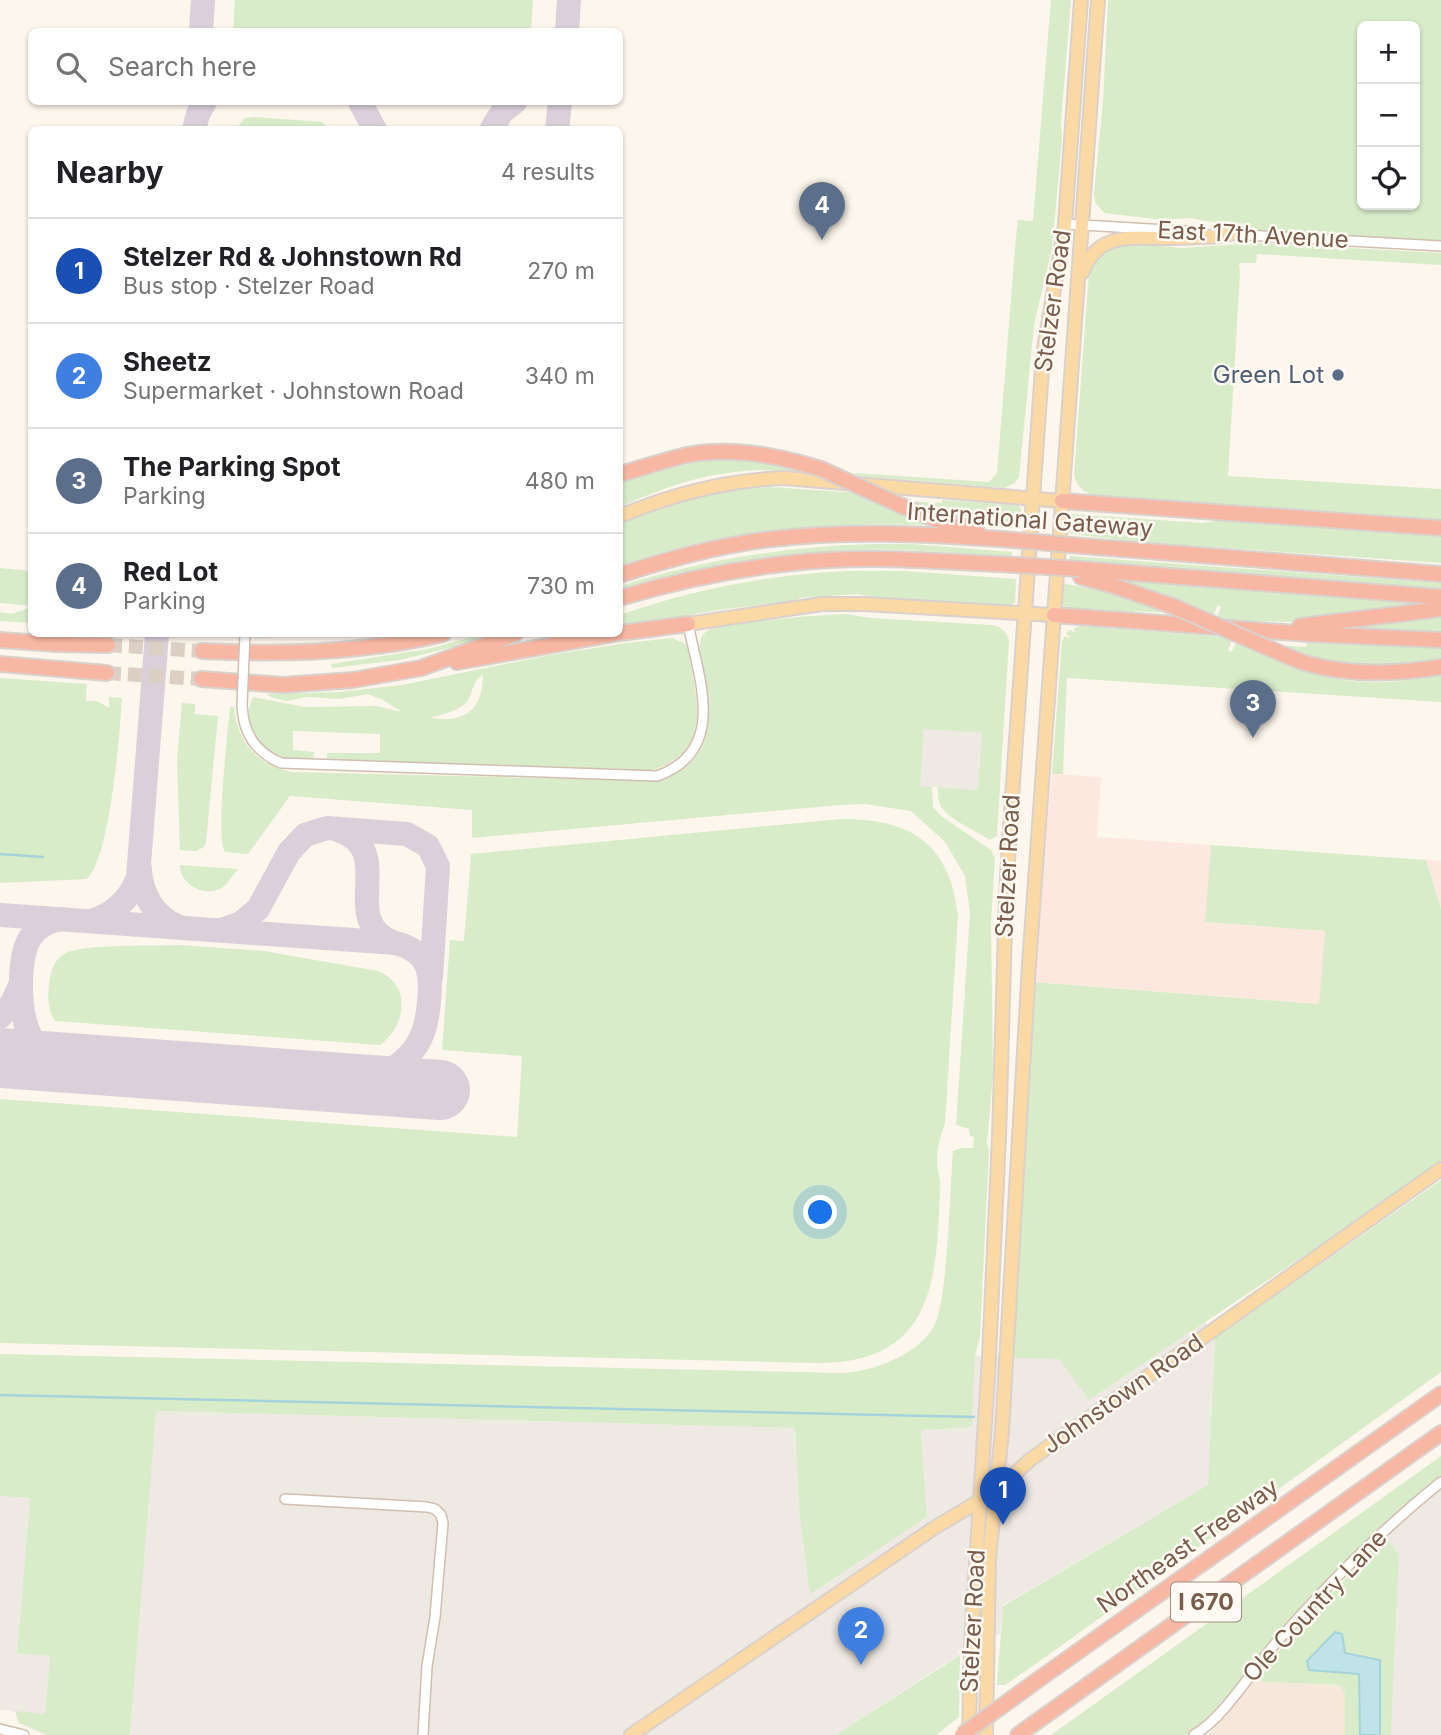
<!DOCTYPE html>
<meta charset="utf-8">
<style>
:root{--surface:#fff;--page:#f2f2f2;--text:#202124;--muted:#757577;--line:#e0e0e0;--accent:#7c3aed}
body{margin:0;font-family:Inter,sans-serif;background:var(--page);color:var(--text)}
.controls{position:absolute;right:21px;top:21px;display:grid;overflow:hidden;border-radius:10px;box-shadow:0 2px 5px #0004}
.controls button{width:63px;height:63px;display:grid;place-items:center;padding:0;border:0;border-bottom:2px solid var(--line);background:var(--surface);color:var(--text);font:35px sans-serif}
.you{position:absolute;left:821px;top:1213px;width:24px;height:24px;margin:-18px;border:5px solid #fff;border-radius:50%;background:#1a73e8;box-shadow:0 0 0 10px #1a73e833}
.badge{display:grid;place-items:center;width:46px;height:46px;border-radius:50%;background:var(--accent);color:#fff;font-size:23px;font-weight:700}
.pin{position:absolute;translate:-50% -58px;filter:drop-shadow(0 2px 4px #0008)}
.pin::after{content:'';position:absolute;top:37px;width:24px;height:21px;background:inherit;clip-path:polygon(0 0,100% 0,50% 100%)}
.list{margin:0;padding:0;list-style:none}
h2{display:flex;justify-content:space-between;align-items:center;height:91px;margin:0;padding:0 28px;font-size:30px}
h2 small{font-size:23px;font-weight:400;color:var(--muted)}
.list li{display:grid;grid-template-columns:46px 1fr auto;gap:21px;align-items:center;box-sizing:border-box;height:105px;padding:0 28px;border-top:2px solid var(--line)}
.list b{display:block;font-size:26px;white-space:nowrap}
.list p{margin:0;font-size:23px;white-space:nowrap;color:var(--muted)}
.list em{font-size:23px;font-style:normal;color:var(--muted)}
.icon{flex:none;width:38px;height:38px;fill:none;stroke:currentColor;stroke-width:2;stroke-linecap:round;stroke-linejoin:round}
.map{position:relative;flex:none;width:1441px;height:1735px;overflow:hidden}
.search{position:absolute;background:var(--surface);box-shadow:0 2px 5px #0004;left:28px;top:28px;width:595px;height:77px;display:flex;align-items:center;gap:18px;box-sizing:border-box;padding:0 24px;border-radius:10px;color:var(--muted);font-size:26px}
.panel{position:absolute;background:var(--surface);box-shadow:0 2px 5px #0004;left:28px;top:126px;width:595px;height:511px;border-radius:10px}
.map>svg:first-child{display:block}
.residential{fill:#f5e8da}
.commercial{fill:#fde8e0}
.industrial{fill:#efe9e4}
.green{fill:#d8ecc9;fill-rule:evenodd}
.water{fill:#bfe3e8;stroke:#a5d3da;stroke-width:2}
.lines{fill:none;stroke-linecap:round;stroke-linejoin:round}
.stream{stroke:#a5d3da;stroke-width:2.5}
.taxiway{stroke:#dbcfda;stroke-width:24}
.runway{stroke:#dbcfda;stroke-width:60}
.highway-tunnel{stroke:#dcd0c4;stroke-width:14;stroke-dasharray:14 7;stroke-linecap:butt}
.minor-casing{stroke:#d1beb0;stroke-width:12}
.major-casing{stroke:#dad1cd;stroke-width:16}
.highway-casing{stroke:#dad1cd;stroke-width:18}
.minor{stroke:#fff;stroke-width:9}
.major{stroke:#fbd9a5;stroke-width:12}
.highway{stroke:#f7b7a3;stroke-width:14}
.minor-bridge-casing{stroke:#d1beb0;stroke-width:12;stroke-linecap:butt}
.highway-bridge-casing{stroke:#dad1cd;stroke-width:18;stroke-linecap:butt}
.minor-bridge{stroke:#fff;stroke-width:9}
.highway-bridge{stroke:#f7b7a3;stroke-width:14}
.service-dot{fill:#5c6f8a;stroke:#fffaf3;stroke-width:2.5}
.labels{text-anchor:middle;stroke-width:5;stroke-linejoin:round;paint-order:stroke}
.shield{fill:#fffaf3;stroke:#a28b7f;stroke-width:2}
.shield-label{font-size:23px;font-weight:bold;fill:#7a5c4d}
.street-label{font-size:24px;fill:#7a5c4d;stroke:#fffaf3}
.service-label{font-size:24px;fill:#4e5e75;stroke:#fffaf3;text-anchor:end}
</style>
<div class="map">
<svg width="1441" height="1735" viewBox="0 0 1441 1735">
<rect width="100%" height="100%" fill="#fdf6ec"/>
<!-- residential -->
<path class="residential" d="M1257 1677 1264 1682 1340 1685 1345 1694V1735H1208Z"/>
<!-- commercial -->
<g class="commercial">
<path d="M1052 774 1101 777 1097 837 1211 845 1205 922 1325 931 1320 1004 1032 982Z"/>
<path d="M1426 860 1441 861V909Z"/>
</g>
<!-- industrial -->
<g class="industrial">
<path d="M924 728 983 733 978 790 919 786Z"/>
<path d="M1205 1322 1215 1338 1208 1485 1003 1605 1000 1634 952 1659 836 1735H130L155 1411 795 1428 799 1507 808 1583 812 1594 927 1517 921 1430 964 1428 972 1425 975 1356 1059 1359 1089 1400Z"/>
<path d="M1441 1477V1735H1391L1399 1555 1380 1529Z"/>
<path d="M0 1496 30 1498 17 1652 50 1655 45 1715 0 1710Z"/>
</g>
<!-- green -->
<g class="green">
<path d="M235 0H533L531 31 233 32Z"/>
<path d="M1051 0H1071L1061 123 1062 139 1052 248 1034 325 1019 477 1015 483 1004 488 858 476 854 473 989 482 997 473 1016 237 1018 220 1033 221Z"/>
<path d="M1108 0H1441V241L1268 232 1190 218 1163 220 1104 213 1095 202 1094 193 1103 101ZM1415 26V205H1362V26Z"/>
<path d="M255 117 322 122 328 129H236L245 118Z"/>
<path d="M1165 243V246L1181 248 1256 243 1441 253V265L1257 254 1256 263H1239L1240 274 1228 476 1441 489V521L1101 496C1087 495 1078 490 1074 475L1089 273C1102 236 1132 244 1165 243Z"/>
<path d="M731 459 779 464 800 471C782 471 763 469 745 471 701 474 660 489 620 507V481L696 462Z"/>
<path d="M771 487 858 493 932 525C826 522 720 529 620 566V525C672 500 713 491 771 487Z"/>
<path d="M942 500 1019 505 1021 509 1020 528C980 524 944 516 907 501L942 503Z"/>
<path d="M1072 514 1203 523 1223 520 1441 537V563L1141 542 1071 534V531L1069 534 1065 533 1066 518Z"/>
<path d="M871 544H911L1012 552V557C963 554 915 549 867 550 782 551 700 566 620 593V586L627 584C707 559 787 547 871 544Z"/>
<path d="M1070 556 1441 583V593L1069 562Z"/>
<path d="M0 568 31 571V606L0 603Z"/>
<path d="M846 571H904L1016 579 1015 602 1010 606 878 598 858 594 799 598 795 601 718 610 620 627V615C693 589 768 575 846 571Z"/>
<path d="M1128 581 1434 604 1304 622 1226 621 1217 617 1221 607 1218 605 1213 615 1181 602 1125 584Z"/>
<path d="M1062 583 1105 592 1171 613 1134 611 1133 614 1125 613 1067 609 1061 603Z"/>
<path d="M31 607V623L0 621V612L12 614Z"/>
<path d="M846 614 870 618 992 625C1002 627 1006 631 1009 640L997 836 990 840C977 832 951 820 943 809 938 803 938 795 938 787L978 790 982 733 924 729 920 786 932 787 933 807 941 816 991 850 995 858 991 922 993 1074 987 1143 989 1150 980 1336 975 1356 972 1425 964 1428 921 1430 927 1517 811 1594 808 1583 799 1507 795 1428 156 1411 130 1735H46L19 1723 15 1711 45 1714 50 1656 17 1653 30 1498 0 1496V1354L845 1373C876 1370 916 1355 933 1328 948 1306 950 1184 953 1151L962 1148H973L974 1137 970 1136 969 1129 956 1125 970 913 965 876 945 842 911 811 865 804 840 805 472 838V810L290 796 248 854 225 852C215 838 228 731 230 707H234C237 742 257 765 292 772L658 781C754 750 677 650 707 631 712 627 721 627 728 626 766 619 806 616 846 614Z"/>
<path d="M1441 615V637L1332 631 1433 616Z"/>
<path d="M1080 626 1226 637 1232 640 1228 650 1231 652 1237 642C1260 653 1282 665 1307 672 1350 685 1397 685 1441 674V702L1067 678 1063 774H1052L1062 641 1065 636 1068 638 1070 637 1066 633 1070 630 1075 633 1074 628Z"/>
<path d="M256 634H332L254 638Z"/>
<path d="M484 634H506L400 660 332 668 331 664 428 649Z"/>
<path d="M672 638 686 644 689 652C696 700 714 751 653 770L332 760 327 758V753H380V734L293 731V750L314 752 313 759C287 767 246 744 248 713 249 708 251 702 253 697L305 707 376 706 402 712 383 700 368 694 340 699 307 697 286 701 271 697 267 694 340 692 402 685 550 655 626 643ZM483 674C483 711 464 723 430 718 442 714 463 711 469 698 474 687 473 682 483 674Z"/>
<path d="M1307 643 1441 648V662L1385 669 1316 661 1276 645 1306 647Z"/>
<path d="M0 678 87 684 86 701H97L109 708V697L122 698C120 733 110 858 87 879L0 883Z"/>
<path d="M182 703 195 704V714L218 716 206 842 204 847 196 851 180 850 177 761Z"/>
<path d="M842 819C912 819 950 844 958 916L945 1124C940 1136 937 1148 937 1161 937 1170 941 1179 940 1188 937 1280 934 1363 818 1363L0 1343V1099L517 1137 522 1056 442 1050 450 940 464 941 471 854Z"/>
<path d="M1211 845 1426 860 1441 909V1164L1089 1400 1059 1359 1013 1358 1016 1250 1032 982 1319 1004 1325 931 1205 922Z"/>
<path d="M180 865 238 869C233 875 228 883 223 887 206 899 179 884 180 865Z"/>
<path d="M179 945 264 951 378 971C412 985 406 1026 380 1045L55 1021C47 1010 48 997 49 985 50 972 54 959 66 953 84 944 155 946 179 945Z"/>
<path d="M1441 1180V1372L1047 1656 1005 1685H997L1003 1606 1208 1485 1215 1338Z"/>
<path d="M1441 1456V1477C1381 1527 1328 1578 1276 1637 1246 1670 1222 1709 1186 1735H1051Z"/>
<path d="M1386 1537 1399 1555 1391 1735H1380V1660L1345 1653 1342 1634 1334 1632 1307 1661V1666L1359 1674 1360 1735H1345V1694L1340 1685 1263 1682 1257 1677 1300 1626Z"/>
<path d="M960 1655 959 1717 936 1735H836Z"/>
</g>
<!-- water -->
<path class="water" d="M1335 1632 1342 1634 1345 1653 1380 1660V1735H1360L1359 1674 1309 1670 1307 1661Z"/>
<g class="lines">
<!-- stream -->
<g class="stream">
<path d="M0 854 43 857"/>
<path d="M0 1395 974 1417"/>
</g>
<!-- taxiway -->
<g class="taxiway">
<path d="M201 32 203 0"/>
<path d="M567 32 569 0"/>
<path d="M360 102 375 130"/>
<path d="M194 130 198 114 205 102"/>
<path d="M491 130 502 112 515 102"/>
<path d="M557 130 560 102"/>
<path d="M338 830C400 850 335 922 395 943"/>
<path d="M140 869C141 894 154 916 177 926"/>
<path d="M0 915 396 943C429 952 432 972 429 1002 427 1023 423 1042 407 1057 391 1074 371 1078 349 1084"/>
<path d="M62 919C49 921 37 927 30 938 17 959 18 1020 33 1040 43 1053 55 1058 70 1063"/>
<path d="M91 921C114 914 130 899 138 877L157 634"/>
<path d="M222 930 241 923 258 909 289 852 305 835 327 828 407 834 428 846 438 866 431 978"/>
<path d="M0 1017 12 1003 21 983"/>
</g>
<!-- runway -->
<path class="runway" d="M0 1058 440 1090"/>
<!-- highway-tunnel -->
<g class="highway-tunnel">
<path d="M108 645 202 651"/>
<path d="M107 673 201 679"/>
</g>
<!-- minor casing -->
<g class="minor-casing">
<g id="minor">
<path d="M1065 224 1202 232"/>
<path d="M1226 234 1441 246"/>
<path d="M242 705C243 733 255 752 281 763L657 776C728 751 699 679 688 624"/>
<path d="M285 1499 427 1507 435 1509 441 1515 443 1523 435 1617 427 1666 423 1735"/>
<path d="M0 1729 24 1735"/>
<path d="M1194 1735C1224 1718 1252 1670 1276 1643 1327 1585 1380 1531 1441 1482"/>
</g>
</g>
<!-- major casing -->
<g class="major-casing">
<g id="major">
<path d="M1082 273C1096 235 1126 237 1160 238 1180 238 1200 237 1221 236L1230 234"/>
<path d="M620 516C673 494 725 480 784 478L1062 501"/>
<path d="M688 624 822 604H865L1054 615"/>
<path d="M631 1735 934 1528 996 1491 1031 1459 1441 1169"/>
<path d="M969 1735 971 1643 989 1358 999 1137 1006 894 1012 797 1043 355 1065 224 1081 0"/>
<path d="M986 1735 989 1559 1002 1432 1029 965 1098 0"/>
</g>
</g>
<!-- highway casing -->
<g class="highway-casing">
<g id="highway">
<path d="M620 474C642 468 665 460 687 455 723 448 765 453 800 463"/>
<path d="M1062 501 1441 528"/>
<path d="M902 506 937 520 977 531"/>
<path d="M1083 546 1441 574"/>
<path d="M1080 569 1441 597"/>
<path d="M620 575C668 559 720 545 771 539 848 530 924 534 1001 539"/>
<path d="M1081 577 1111 585 1175 607"/>
<path d="M620 598C676 581 733 569 792 563 861 555 930 561 999 564"/>
<path d="M1054 615 1309 634 1441 640"/>
<path d="M1300 626 1441 609"/>
<path d="M620 633 688 624"/>
<path d="M0 640 56 644 108 645"/>
<path d="M1273 650C1285 655 1297 661 1309 664 1352 676 1398 674 1441 667"/>
<path d="M202 651C282 655 365 653 443 634"/>
<path d="M457 662 614 634"/>
<path d="M0 664 107 673"/>
<path d="M201 679 283 685 353 680 421 668 515 634"/>
<path d="M1035 1682 1441 1394"/>
<path d="M1018 1735 1441 1433"/>
</g>
</g>
<!-- minor -->
<use href="#minor" class="minor"/>
<!-- major -->
<use href="#major" class="major"/>
<!-- highway -->
<use href="#highway" class="highway"/>
<!-- minor-bridge casing -->
<g class="minor-bridge-casing">
<path id="minor-bridge" d="M242 705 245 634"/>
</g>
<!-- highway-bridge casing -->
<g class="highway-bridge-casing">
<g id="highway-bridge">
<path d="M800 463 821 469 902 506"/>
<path d="M1001 539 1083 546"/>
<path d="M999 564 1080 569"/>
<path d="M1175 607 1273 650"/>
<path d="M962 1735 1035 1682"/>
</g>
</g>
<!-- minor-bridge -->
<use href="#minor-bridge" class="minor-bridge"/>
<!-- highway-bridge -->
<use href="#highway-bridge" class="highway-bridge"/>
</g>
<!-- markers -->
<circle class="service-dot" cx="1338" cy="375" r="7"/>
<g class="labels">
<!-- shield labels -->
<rect class="shield" x="1171" y="1582.5" width="70" height="39" rx="5"/>
<g class="shield-label">
<text x="1206" y="1610">I 670</text>
</g>
<!-- street labels -->
<g class="street-label">
<text transform="translate(1253 235) rotate(3)" y="8">East 17th Avenue</text>
<text transform="translate(1053 301) rotate(-82)" y="8">Stelzer Road</text>
<text transform="translate(1030 520) rotate(4)" y="8">International Gateway</text>
<text transform="translate(1008 866) rotate(-87)" y="8">Stelzer Road</text>
<text transform="translate(1123 1394) rotate(-35)" y="8">Johnstown Road</text>
<text transform="translate(1188 1546) rotate(-35)" y="8">Northeast Freeway</text>
<text transform="translate(1315 1606) rotate(-47)" y="8">Ole Country Lane</text>
<text transform="translate(973 1621) rotate(-87)" y="8">Stelzer Road</text>
</g>
<!-- service labels -->
<g class="service-label">
<text x="1324" y="383">Green Lot</text>
</g>
</g>
</svg>
<div class="controls">
<button>+</button>
<button>−</button>
<button><svg class="icon" aria-label="locate" viewBox="0 0 24 24"><circle cx="12" cy="12" r="6"/><path d="M12 2v4M12 18v4M2 12h4M18 12h4"/></svg></button>
</div>
<div class="you"></div>
<div class="pin badge" style="left:1003px;top:1525px;background:#1a4fb4">1</div>
<div class="pin badge" style="left:861px;top:1665px;background:#3f7fe0">2</div>
<div class="pin badge" style="left:1253px;top:738px;background:#5c6f8a">3</div>
<div class="pin badge" style="left:822px;top:240px;background:#5c6f8a">4</div>
<div class="search"><svg class="icon" aria-label="search" viewBox="0 0 24 24"><circle cx="10" cy="10" r="6"/><path d="M15 15l6 6"/></svg>Search here</div>
<section class="panel">
<h2>Nearby<small>4 results</small></h2>
<ul class="list">
<li><span class="badge" style="background:#1a4fb4">1</span><div><b>Stelzer Rd &amp; Johnstown Rd</b><p>Bus stop · Stelzer Road</p></div><em>270 m</em></li>
<li><span class="badge" style="background:#3f7fe0">2</span><div><b>Sheetz</b><p>Supermarket · Johnstown Road</p></div><em>340 m</em></li>
<li><span class="badge" style="background:#5c6f8a">3</span><div><b>The Parking Spot</b><p>Parking</p></div><em>480 m</em></li>
<li><span class="badge" style="background:#5c6f8a">4</span><div><b>Red Lot</b><p>Parking</p></div><em>730 m</em></li>
</ul>
</section>
</div>
